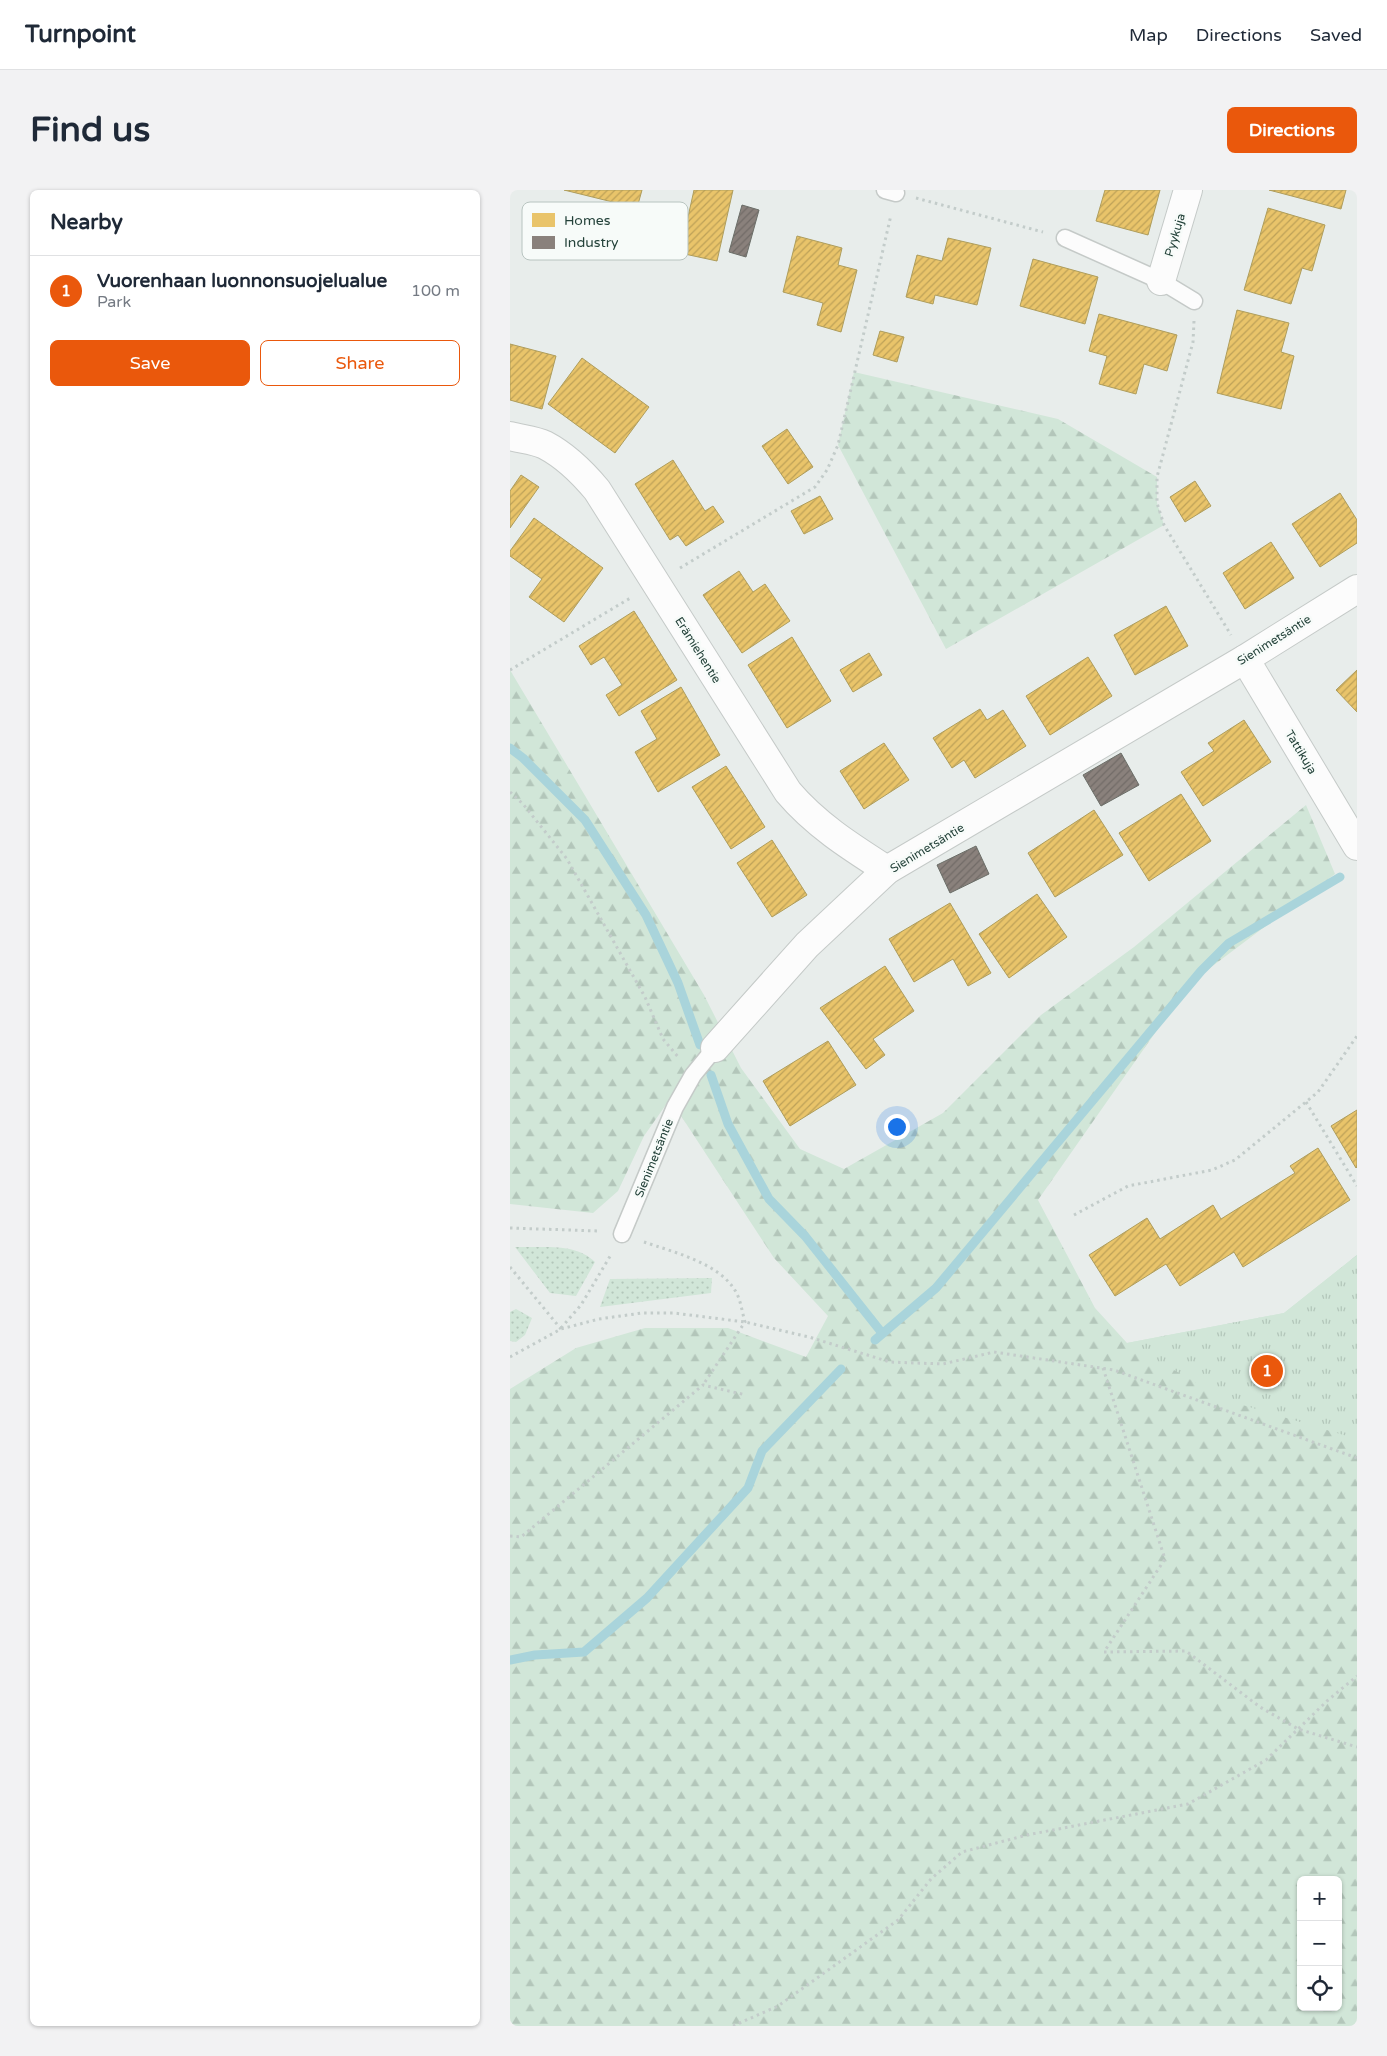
<!DOCTYPE html>
<meta charset="utf-8">
<style>
:root{--surface:#fff;--page:#f2f2f3;--text:#1f2937;--muted:#747a83;--line:#e0e1e3;--accent:#ea580c}
body{margin:0;font-family:"Varela Round",sans-serif;background:var(--page);color:var(--text)}
.controls{position:absolute;right:15px;bottom:15px;display:grid;overflow:hidden;border-radius:8px;box-shadow:0 1px 4px #0004}
.controls button{width:45px;height:45px;display:grid;place-items:center;padding:0;border:0;border-bottom:1px solid var(--line);background:var(--surface);color:var(--text);font:25px sans-serif}
.you{position:absolute;left:386px;top:936px;width:18px;height:18px;margin:-12px;border:4px solid #fff;border-radius:50%;background:#1a73e8;box-shadow:0 0 0 8px #1a73e833}
.badge{display:grid;place-items:center;width:32px;height:32px;border-radius:50%;background:var(--accent);color:#fff;font-size:16px;font-weight:700}
.pin{position:absolute;translate:-50% -50%;border:2px solid #fff;box-shadow:0 1px 5px #0006}
.list{margin:0;padding:0;list-style:none}
h2{display:flex;justify-content:space-between;align-items:center;height:65px;margin:0;padding:0 20px;font-size:21px}
h2 small{font-size:16px;font-weight:400;color:var(--muted)}
.list li{display:grid;grid-template-columns:32px 1fr auto;gap:15px;align-items:center;box-sizing:border-box;height:70px;padding:0 20px;border-top:1px solid var(--line)}
.list b{display:block;font-size:19px;white-space:nowrap}
.list p{margin:0;font-size:16px;white-space:nowrap;color:var(--muted)}
.list em{font-size:16px;font-style:normal;color:var(--muted)}
.actions{display:flex;gap:10px;padding:15px 20px}
.actions a{flex:1;padding:11px 0;border:1px solid var(--accent);border-radius:8px;text-align:center;font-size:18px;color:var(--accent)}
.actions .main{background:var(--accent);color:#fff}
.icon{flex:none;width:28px;height:28px;fill:none;stroke:currentColor;stroke-width:2;stroke-linecap:round;stroke-linejoin:round}
.map{position:relative;flex:none;width:847px;height:1836px;overflow:hidden;border-radius:8px}
header{display:flex;align-items:center;gap:30px;box-sizing:border-box;height:70px;padding:0 25px;background:var(--surface);border-bottom:1px solid var(--line)}
header strong{font-size:24px}
nav{display:flex;gap:28px;margin-inline-start:auto;font-size:18px}
.intro{display:flex;align-items:center;justify-content:space-between;box-sizing:border-box;height:120px;padding:0 30px}
h1{margin:0;font-size:35px}
.button{padding:12px 22px;border-radius:8px;background:var(--accent);color:#fff;font-size:18px;font-weight:700}
main{display:flex;gap:30px;padding:0 30px}
aside{flex:1;background:var(--surface);border-radius:8px;box-shadow:0 1px 4px #0004}
.map>svg:first-child{display:block}
.grass{fill:url(#grass-dots)}
.forest{fill:url(#forest-firs);fill-rule:evenodd}
.park{fill:url(#park-tufts)}
.homes{fill:url(#homes-hatch);stroke:#ae9d5c}
.industry{fill:url(#industry-hatch);stroke:#6b6e68}
.lines{fill:none;stroke-linecap:round;stroke-linejoin:round}
.stream{stroke:#a9d4db;stroke-width:9}
.lane-casing{stroke:#c5cac8;stroke-width:19}
.street-casing{stroke:#c5cac8;stroke-width:30}
.path{stroke:#c3ccca;stroke-width:3;stroke-dasharray:2.5 4;stroke-linecap:butt}
.lane{stroke:#fcfcfc;stroke-width:16}
.street{stroke:#fcfcfc;stroke-width:28}
.labels{text-anchor:middle;stroke-width:5;stroke-linejoin:round;paint-order:stroke}
.street-label{font-size:12px;fill:#24423a;stroke:#f7fbf9}
.key{fill:#f7fbf9;stroke:#b8c4c0;stroke-width:1}
.key-label{font-size:14px;fill:#24423a}
</style>
<header>
<strong>Turnpoint</strong>
<nav><a>Map</a><a>Directions</a><a>Saved</a></nav>
</header>
<div class="intro"><h1>Find us</h1><a class="button">Directions</a></div>
<main>
<aside>
<h2>Nearby<small></small></h2>
<ul class="list">
<li><span class="badge">1</span><div><b>Vuorenhaan luonnonsuojelualue</b><p>Park</p></div><em>100 m</em></li>
</ul>
<div class="actions"><a class="main">Save</a><a>Share</a></div>
</aside>
<div class="map">
<svg width="847" height="1836" viewBox="0 0 847 1836">
<defs>
<pattern id="grass-dots" width="8" height="8" patternUnits="userSpaceOnUse" patternTransform="scale(1.25)"><rect width="8" height="8" fill="#d1e6d8"/><path d="M2 2h.1M6 6h.1" fill="none" stroke="#b3c6ba" stroke-width="1.8" stroke-linecap="round"/></pattern>
<pattern id="forest-firs" width="22" height="20" patternUnits="userSpaceOnUse" patternTransform="scale(1.25)"><rect width="22" height="20" fill="#d1e6d8"/><path d="M5 1l3.5 6h-7zM16 11l3.5 6h-7z" fill="#b3c6ba"/></pattern>
<pattern id="park-tufts" width="24" height="20" patternUnits="userSpaceOnUse" patternTransform="scale(1.25)"><rect width="24" height="20" fill="#d1e6d8"/><path d="M3 7l-1-3M5 7V3M7 7l1-3M15 17l-1-3M17 17v-4M19 17l1-3" fill="none" stroke="#b3c6ba"/></pattern>
<pattern id="homes-hatch" width="6" height="6" patternUnits="userSpaceOnUse" patternTransform="scale(1.25)"><rect width="6" height="6" fill="#e9c46a"/><path d="M-1 1l2-2M0 6l6-6M5 7l2-2" fill="none" stroke="#bda158"/></pattern>
<pattern id="industry-hatch" width="6" height="6" patternUnits="userSpaceOnUse" patternTransform="scale(1.25)"><rect width="6" height="6" fill="#8a817c"/><path d="M-1 1l2-2M0 6l6-6M5 7l2-2" fill="none" stroke="#716b67"/></pattern>
</defs>
<rect width="100%" height="100%" fill="#e8edeb"/>
<!-- grass -->
<g class="grass">
<path d="M5 1057C31 1058 66 1052 85 1072L66 1106 40 1103Z"/>
<path d="M202 1088 201 1103 90 1117 100 1089Z"/>
<path d="M6 1119 22 1128 15 1145 6 1152 0 1151V1122Z"/>
</g>
<!-- forest -->
<g class="forest">
<path d="M344 182 548 229 647 287V313L654 335 436 459 328 255Z"/>
<path d="M0 480 194 805 231 878 290 959 334 979 433 923 531 825 624 757 796 615 825 684 680 793 528 1010 585 1118 617 1153 774 1123 847 1065V1836H0V1199L66 1158 135 1138H218L296 1167 318 1126 264 1068 160 909 134 946 108 1001 83 1023 0 1014ZM791 1690H828V1817H791Z"/>
</g>
<!-- park -->
<path class="park" d="M847 1065V1249L716 1210 617 1153 774 1123Z"/>
<!-- homes -->
<g class="homes">
<path d="M54 0H132L127 18Z"/>
<path d="M184 0H223L207 71 170 63Z"/>
<path d="M595 0H650L638 45 586 31Z"/>
<path d="M759 0H836L831 19Z"/>
<path d="M758 18 815 35 802 81 792 78 781 114 734 100Z"/>
<path d="M287 46 332 58 328 75 347 80 331 142 307 135 313 113 273 102Z"/>
<path d="M438 48 481 58 467 115 425 105 423 114 396 107 407 65 432 71Z"/>
<path d="M523 69 588 87 575 134 510 116Z"/>
<path d="M727 120 779 133 771 162 784 166 771 219 707 203Z"/>
<path d="M589 124 667 145 657 181 634 174 626 204 589 194 597 166 579 161Z"/>
<path d="M370 141 394 147 387 172 363 165Z"/>
<path d="M0 154 46 166 32 219 0 210Z"/>
<path d="M72 168 139 217 105 263 38 214Z"/>
<path d="M277 239 303 277 278 294 252 256Z"/>
<path d="M163 270 195 321 203 316 214 332 176 356 168 345 160 350 125 294Z"/>
<path d="M11 285 29 297 0 338V301Z"/>
<path d="M685 291 701 316 675 332 660 307Z"/>
<path d="M830 303 847 330V353L810 377 782 334Z"/>
<path d="M310 306 323 329 294 344 281 321Z"/>
<path d="M24 328 93 378 54 432 19 407 32 389 0 366V361Z"/>
<path d="M761 352 784 388 735 419 713 383Z"/>
<path d="M229 381 243 402 255 394 280 431 232 463 193 405Z"/>
<path d="M656 416 678 456 625 485 604 445Z"/>
<path d="M124 421 167 490 109 526 96 505 112 495 94 467 81 475 69 456Z"/>
<path d="M282 447 321 511 277 538 238 475Z"/>
<path d="M359 463 372 485 343 502 330 480Z"/>
<path d="M578 467 602 506 540 545 516 506Z"/>
<path d="M847 480V522L826 500Z"/>
<path d="M171 497 210 565 148 602 125 562 147 549 131 521Z"/>
<path d="M470 519 477 530 493 520 516 556 465 588 454 570 442 578 423 548Z"/>
<path d="M734 530 761 572 693 616 671 582 704 561 698 553Z"/>
<path d="M374 553 399 590 354 619 330 581Z"/>
<path d="M216 576 255 637 221 659 182 597Z"/>
<path d="M671 604 701 651 639 691 609 643Z"/>
<path d="M584 620 613 665 545 707 518 663Z"/>
<path d="M262 650 297 705 262 727 227 673Z"/>
<path d="M527 704 557 747 499 788 469 744Z"/>
<path d="M440 713 481 783 458 796 443 769 404 792 379 749Z"/>
<path d="M375 776 404 821 363 849 375 865 356 879 310 818Z"/>
<path d="M318 851 346 895 280 936 253 891Z"/>
<path d="M847 920V977L846 978 821 936Z"/>
<path d="M808 958 840 1010 733 1077 724 1062 670 1096 656 1074 605 1106 579 1065 637 1028 650 1049 703 1015 711 1029 785 983 780 976Z"/>
</g>
<!-- industry -->
<g class="industry">
<path d="M232 15 249 20 236 67 219 62Z"/>
<path d="M611 563 629 595 591 616 573 585Z"/>
<path d="M466 656 479 684 440 703 427 675Z"/>
</g>
<g class="lines">
<!-- stream -->
<g class="stream">
<path d="M0 558 13 568 75 630 136 725 168 793 190 855"/>
<path d="M201 885 218 934 259 1009 295 1046 372 1143"/>
<path d="M365 1150 426 1098 691 781 719 753 830 687"/>
<path d="M0 1470 25 1465 74 1462 137 1408 238 1298 252 1261 331 1179"/>
</g>
<!-- lane casing -->
<g class="lane-casing">
<g id="lane">
<path d="M375 0 386 3"/>
<path d="M555 48 651 91 684 111"/>
<path d="M112 1044 165 917 183 885 205 858"/>
</g>
</g>
<!-- street casing -->
<g class="street-casing">
<g id="street">
<path d="M651 91 678 0"/>
<path d="M0 246C11 249 25 250 35 255 56 266 72 282 87 300L278 602C306 635 341 657 377 680"/>
<path d="M735 469 847 656"/>
<path d="M205 858 297 755 377 680 735 469 847 399"/>
</g>
</g>
<!-- path -->
<g class="path">
<path d="M406 8 533 42"/>
<path d="M684 131 683 152 647 287V313L654 335 721 445"/>
<path d="M170 378 305 297 317 280 328 255 381 25"/>
<path d="M0 480 122 407"/>
<path d="M0 602 13 614 57 669 135 807 153 849 169 868"/>
<path d="M796 912 847 996"/>
<path d="M564 1025 618 996 702 980 725 970 808 902 847 846"/>
<path d="M0 1038 89 1041"/>
<path d="M134 1052C163 1062 210 1073 226 1102 231 1111 232 1122 235 1132L193 1195"/>
<path d="M0 1077 51 1139"/>
<path d="M51 1138 71 1115 102 1063"/>
<path d="M0 1167 51 1139 89 1129 132 1123H164L235 1132 299 1147 380 1172 433 1174 484 1162 604 1180 847 1268"/>
<path d="M593 1178 655 1369 594 1462"/>
<path d="M0 1346 11 1347 193 1195 236 1205"/>
<path d="M594 1462 676 1461 750 1517 788 1539 847 1557"/>
<path d="M223 1836 268 1816 388 1730 421 1689 452 1662 517 1645 678 1614 756 1570 817 1511 847 1486"/>
</g>
<!-- lane -->
<use href="#lane" class="lane"/>
<!-- street -->
<use href="#street" class="street"/>
</g>
<g class="labels">
<!-- street labels -->
<g class="street-label">
<text transform="translate(665 45) rotate(-73)" y="4">Pyykuja</text>
<text transform="translate(764 450) rotate(-32)" y="4">Sienimetsäntie</text>
<text transform="translate(188 460) rotate(58)" y="4">Erämiehentie</text>
<text transform="translate(791 562) rotate(59)" y="4">Tattikuja</text>
<text transform="translate(417 658) rotate(-31)" y="4">Sienimetsäntie</text>
<text transform="translate(144 968) rotate(-68)" y="4">Sienimetsäntie</text>
</g>
</g>
<!-- legend -->
<rect x="12" y="12" width="166" height="58" rx="8" class="key"/>
<rect x="22" y="23" width="23" height="14" fill="#e9c46a"/>
<rect x="22" y="46" width="23" height="13" fill="#8a817c"/>
<g class="key-label">
<text x="54" y="35">Homes</text>
<text x="54" y="57">Industry</text>
</g>
</svg>
<div class="controls">
<button>+</button>
<button>−</button>
<button><svg class="icon" aria-label="locate" viewBox="0 0 24 24"><circle cx="12" cy="12" r="6"/><path d="M12 2v4M12 18v4M2 12h4M18 12h4"/></svg></button>
</div>
<div class="you"></div>
<div class="pin badge" style="left:757px;top:1181px">1</div>
</div>
</main>
